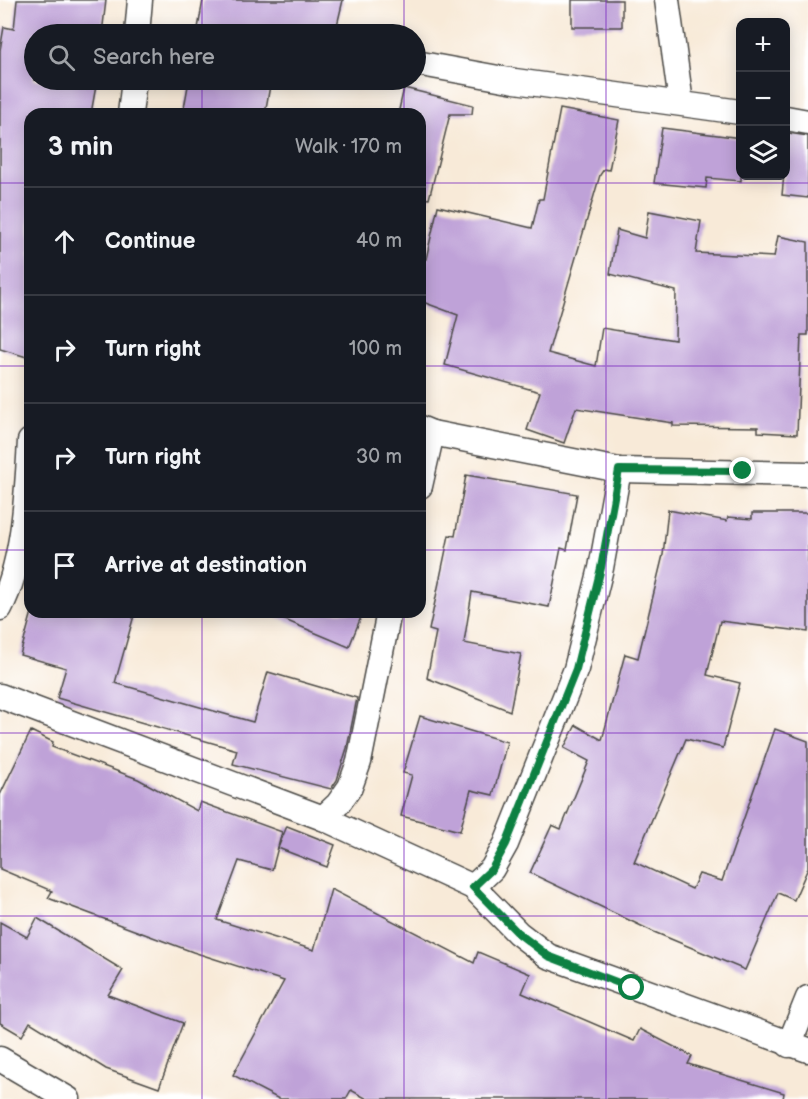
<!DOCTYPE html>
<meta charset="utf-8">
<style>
:root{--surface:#171b24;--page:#242831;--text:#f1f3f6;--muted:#9ea1a6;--line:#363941}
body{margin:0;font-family:"Balsamiq Sans",sans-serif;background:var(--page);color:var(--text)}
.controls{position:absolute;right:18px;top:18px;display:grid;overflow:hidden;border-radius:12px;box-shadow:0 3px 15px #0003}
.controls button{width:54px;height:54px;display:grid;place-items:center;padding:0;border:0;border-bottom:2px solid var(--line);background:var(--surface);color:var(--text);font:30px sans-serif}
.stop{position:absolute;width:18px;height:18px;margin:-14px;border:4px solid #0b8043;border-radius:50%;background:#fff}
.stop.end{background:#0b8043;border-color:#fff;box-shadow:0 2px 6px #0008}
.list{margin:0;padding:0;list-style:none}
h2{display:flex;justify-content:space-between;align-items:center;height:78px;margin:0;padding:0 24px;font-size:26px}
h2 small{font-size:20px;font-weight:400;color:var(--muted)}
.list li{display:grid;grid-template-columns:39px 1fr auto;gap:18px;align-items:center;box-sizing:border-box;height:108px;padding:0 24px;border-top:2px solid var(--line)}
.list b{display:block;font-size:22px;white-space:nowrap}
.list em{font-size:20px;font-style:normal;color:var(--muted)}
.icon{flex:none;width:33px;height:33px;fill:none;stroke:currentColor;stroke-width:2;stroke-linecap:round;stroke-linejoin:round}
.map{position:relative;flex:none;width:808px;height:1099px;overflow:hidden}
.search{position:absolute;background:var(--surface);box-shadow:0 3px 15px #0003;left:24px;top:24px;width:402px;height:66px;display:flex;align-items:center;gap:15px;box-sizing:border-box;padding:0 21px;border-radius:33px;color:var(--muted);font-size:22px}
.panel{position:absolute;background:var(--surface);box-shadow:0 3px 15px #0003;left:24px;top:108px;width:402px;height:510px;border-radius:18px}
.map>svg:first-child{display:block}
.building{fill:#bfa2d8}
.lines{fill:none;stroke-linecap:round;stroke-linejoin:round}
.street-casing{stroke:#4a4845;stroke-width:27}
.street{stroke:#fff;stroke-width:24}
.route{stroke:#0b8043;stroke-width:8}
.grid{fill:none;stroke:#7b2cbf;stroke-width:1.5;stroke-opacity:0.55}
</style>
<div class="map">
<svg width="808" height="1099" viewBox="0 0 808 1099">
<rect width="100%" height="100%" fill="#fff"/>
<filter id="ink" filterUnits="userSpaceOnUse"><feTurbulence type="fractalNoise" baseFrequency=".0167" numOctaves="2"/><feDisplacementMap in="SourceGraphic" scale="12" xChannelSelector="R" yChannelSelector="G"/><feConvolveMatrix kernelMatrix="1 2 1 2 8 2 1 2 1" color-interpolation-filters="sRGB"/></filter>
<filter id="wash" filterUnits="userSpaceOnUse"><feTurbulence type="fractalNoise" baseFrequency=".008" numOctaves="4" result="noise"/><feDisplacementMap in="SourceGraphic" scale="24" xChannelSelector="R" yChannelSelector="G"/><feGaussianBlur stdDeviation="1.35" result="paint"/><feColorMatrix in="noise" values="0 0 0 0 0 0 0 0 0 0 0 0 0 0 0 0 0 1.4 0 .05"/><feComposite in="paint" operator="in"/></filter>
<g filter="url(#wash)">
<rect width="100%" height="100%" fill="#f8ead8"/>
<g id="blocks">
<!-- building -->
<g class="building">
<path d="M17 0H106L102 34H34V80H97L91 114H30V358L0 349V50L4 27 14 29Z"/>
<path d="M203 0H343L335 34H197Z"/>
<rect x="572" y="0" width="50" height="27"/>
<path d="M189 80H271L265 114H183Z"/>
<path d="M404 88 473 105 472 114H450L429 199 420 198V114H398Z"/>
<path d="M560 109 619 120 609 170 604 169 600 175 548 353 596 366 602 328 675 340 676 291 610 274 617 230 645 238 649 211 701 221 696 253 774 257 778 236 808 242V335H801L797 434 758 432V427L673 426V423L576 408 564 443 527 430 540 392 445 365 458 315 420 301V257L426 259 438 206 532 228 539 199H543Z"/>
<path d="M662 128 741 138V181L707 178 706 188 654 183Z"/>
<path d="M788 133 808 136V198L782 195Z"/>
<path d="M466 475 577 494 567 550 561 548 549 607 472 592 464 643 521 654 510 711 427 678 436 632 429 630 449 535 455 536Z"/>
<path d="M668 510 727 521 728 517 752 519V513H808V632L720 621 707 675 740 683 723 748 686 739 634 862 692 889 699 874 722 881 775 729 808 741V868L794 900 778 893 745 970 654 932 530 873 552 825 561 829 589 761 564 748 576 725 602 740 625 654 638 658 663 555Z"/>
<path d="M32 612H135L115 683 253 722 268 672 357 698 347 748 337 780 331 789 233 764 237 750 57 698 66 668 20 655Z"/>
<path d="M266 612H363L349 647Z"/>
<path d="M420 716 507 742 493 795 471 790 460 831 401 816 412 775 403 773Z"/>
<path d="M31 731 53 742 52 747 138 779 197 811 200 802 282 832 272 870 239 861 217 920 314 950 331 889 474 963 478 952 530 974 522 993 634 1041 640 1029 692 1056 688 1064 784 1093 783 1099H367L351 1090 346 1099H279L233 1075 284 981 193 952 48 898 52 891 0 869V795Z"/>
<path d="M287 826 335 845 327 867 278 848Z"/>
<path d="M37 918 123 970 108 995 183 1023 159 1088 106 1069 30 1022 22 1036 0 1023V922L27 937Z"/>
</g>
</g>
</g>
<g filter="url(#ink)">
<use href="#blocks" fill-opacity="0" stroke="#4a4845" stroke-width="1.5"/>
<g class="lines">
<!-- street casing -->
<g class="street-casing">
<g id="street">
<path d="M667 0 681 103"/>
<path d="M137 34 140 0"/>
<path d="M416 63 515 81 740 112"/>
<path d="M130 114 134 80"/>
<path d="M786 118 808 122"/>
<path d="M420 428 432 433 619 470 808 474"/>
<path d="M420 486 432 433"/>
<path d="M0 608C24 563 27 492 30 441"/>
<path d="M0 696 323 818 473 887 518 933 548 956 808 1050"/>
<path d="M323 818 338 804 350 787 359 762 389 612"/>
<path d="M473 887 492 869 506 844 576 669 601 568 619 470"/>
<path d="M789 1045 808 998"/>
<path d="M0 1059 68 1099"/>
</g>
</g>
<!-- street -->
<use href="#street" class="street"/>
</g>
</g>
<g class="lines" filter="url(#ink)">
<!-- route -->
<path class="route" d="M632 988 548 956 518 933 473 887 492 869 506 844 576 669 601 568 619 470 743 471"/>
</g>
<!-- grid -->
<path class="grid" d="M202 0V34M404 0V34M606 0V1099M202 80V114M404 80V114M0 183H30M420 183H808M0 366H30M420 366H808M0 550H30M420 550H808M202 612V1099M404 612V1099M0 733H808M0 916H808"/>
</svg>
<div class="controls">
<button>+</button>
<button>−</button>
<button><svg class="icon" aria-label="layers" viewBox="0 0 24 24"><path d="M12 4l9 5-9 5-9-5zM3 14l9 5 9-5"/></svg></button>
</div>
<div class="stop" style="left:632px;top:988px"></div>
<div class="stop end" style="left:743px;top:471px"></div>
<div class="search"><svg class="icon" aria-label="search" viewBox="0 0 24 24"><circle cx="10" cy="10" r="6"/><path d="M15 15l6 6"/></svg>Search here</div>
<section class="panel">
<h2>3 min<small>Walk · 170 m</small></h2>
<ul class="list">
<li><svg class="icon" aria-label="ahead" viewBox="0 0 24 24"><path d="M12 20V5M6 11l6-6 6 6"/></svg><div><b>Continue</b></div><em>40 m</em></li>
<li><svg class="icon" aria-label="right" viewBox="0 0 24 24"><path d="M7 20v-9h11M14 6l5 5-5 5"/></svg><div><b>Turn right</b></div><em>100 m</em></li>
<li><svg class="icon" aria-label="right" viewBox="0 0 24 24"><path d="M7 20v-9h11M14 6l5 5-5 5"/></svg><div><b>Turn right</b></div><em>30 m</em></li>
<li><svg class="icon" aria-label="arrive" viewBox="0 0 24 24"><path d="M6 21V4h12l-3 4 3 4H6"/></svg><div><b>Arrive at destination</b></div></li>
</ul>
</section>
</div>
